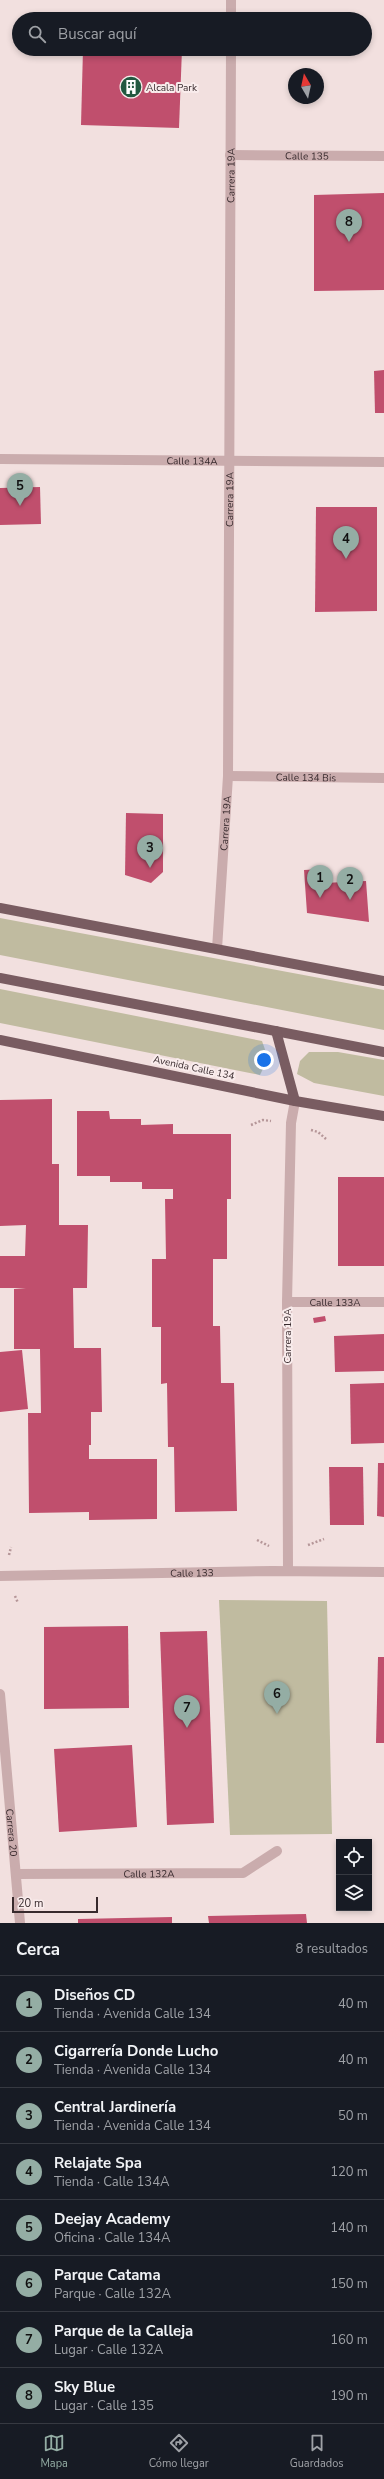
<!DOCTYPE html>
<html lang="es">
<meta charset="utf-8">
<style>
:root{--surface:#171b24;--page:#20242c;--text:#f1f3f6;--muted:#9ea1a6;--line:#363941;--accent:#94ada4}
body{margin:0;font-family:"Nunito Sans",sans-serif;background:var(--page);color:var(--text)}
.controls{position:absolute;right:12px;bottom:12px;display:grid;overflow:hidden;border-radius:0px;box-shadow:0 2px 6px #0003}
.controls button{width:36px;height:36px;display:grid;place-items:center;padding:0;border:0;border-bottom:1px solid var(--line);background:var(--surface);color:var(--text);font:20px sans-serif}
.compass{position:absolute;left:288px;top:68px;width:36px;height:36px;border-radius:50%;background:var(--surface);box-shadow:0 2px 6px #0003;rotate:351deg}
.scale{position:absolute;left:12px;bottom:10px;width:86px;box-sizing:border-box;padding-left:4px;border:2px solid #382a2d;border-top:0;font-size:11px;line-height:14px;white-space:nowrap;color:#382a2d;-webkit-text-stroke:3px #f9ecec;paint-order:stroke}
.you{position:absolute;left:264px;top:1060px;width:14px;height:14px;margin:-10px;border:3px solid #fff;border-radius:50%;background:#1a73e8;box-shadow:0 0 0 6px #1a73e833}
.badge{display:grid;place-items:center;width:26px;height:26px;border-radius:50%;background:var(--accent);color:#111;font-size:13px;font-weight:700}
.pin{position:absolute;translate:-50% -33px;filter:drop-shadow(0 1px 2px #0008)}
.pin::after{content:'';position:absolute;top:21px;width:14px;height:12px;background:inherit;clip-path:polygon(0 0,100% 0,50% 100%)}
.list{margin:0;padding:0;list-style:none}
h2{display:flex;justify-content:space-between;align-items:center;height:52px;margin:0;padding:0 16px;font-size:17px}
h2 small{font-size:13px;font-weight:400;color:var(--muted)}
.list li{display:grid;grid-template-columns:26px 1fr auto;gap:12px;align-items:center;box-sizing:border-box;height:56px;padding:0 16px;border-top:1px solid var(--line)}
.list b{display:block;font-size:15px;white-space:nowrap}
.list p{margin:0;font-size:13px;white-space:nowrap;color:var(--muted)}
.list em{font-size:13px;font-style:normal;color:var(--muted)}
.icon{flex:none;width:22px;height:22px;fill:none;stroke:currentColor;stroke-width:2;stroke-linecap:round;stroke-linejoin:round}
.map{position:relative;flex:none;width:384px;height:1923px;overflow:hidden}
.search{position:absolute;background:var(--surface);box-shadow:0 2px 6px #0003;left:12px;right:12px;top:12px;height:44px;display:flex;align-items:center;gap:10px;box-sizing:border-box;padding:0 14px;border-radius:22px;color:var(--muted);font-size:15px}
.sheet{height:500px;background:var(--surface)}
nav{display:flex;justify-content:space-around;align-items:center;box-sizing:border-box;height:56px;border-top:1px solid var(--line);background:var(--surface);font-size:11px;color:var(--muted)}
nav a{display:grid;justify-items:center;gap:2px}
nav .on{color:var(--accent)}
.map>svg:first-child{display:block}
.green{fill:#c0bba0}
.building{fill:#c04f6d}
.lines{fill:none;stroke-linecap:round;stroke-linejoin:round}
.path{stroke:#b59698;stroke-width:2.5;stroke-dasharray:2 2;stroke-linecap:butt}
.minor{stroke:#caacad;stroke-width:10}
.major{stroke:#795c61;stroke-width:10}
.labels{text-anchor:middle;stroke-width:4;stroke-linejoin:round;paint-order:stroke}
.poi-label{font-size:10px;fill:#382a2d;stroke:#f9ecec;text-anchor:start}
.street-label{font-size:10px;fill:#382a2d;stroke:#f9ecec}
</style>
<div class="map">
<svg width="384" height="1923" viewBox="0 0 384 1923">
<rect width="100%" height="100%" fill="#f2e0df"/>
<!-- green -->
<g class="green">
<path d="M0 918 384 990V1030L0 955Z"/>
<path d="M0 989 262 1041 268 1058 260 1075 0 1023Z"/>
<path d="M309 1052H338L384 1060V1096L314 1083 297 1074 300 1061Z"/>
<path d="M219 1600 327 1601 332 1834 230 1835Z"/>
</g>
<!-- building -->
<g class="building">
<path d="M83 49H182L179 128 81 125Z"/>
<path d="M384 193V290L314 291V195Z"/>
<path d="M384 370V413H375L374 371Z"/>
<path d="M40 487 41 524 0 525V488Z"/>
<path d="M316 507H377V611L315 612Z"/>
<path d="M126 813 163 814V872L151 883 125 875Z"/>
<path d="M323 869 324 883 366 881 369 922 307 913 304 870Z"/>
<path d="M52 1099V1164H59V1225H88L87 1288H73L74 1348H101L102 1412H91V1445H89V1459H157V1519L89 1520V1512L29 1513 28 1413H41L40 1349H14V1289L26 1288H0V1256H25L26 1225 0 1226V1100Z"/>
<path d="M77 1111H109L110 1119H141V1125L173 1124V1134H231V1199H217H227V1259H213V1326H220L221 1383H234L237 1511 175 1512 174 1447H168L167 1383 161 1384V1327H152V1259H166L165 1199H173V1189H142V1182H110V1176H77Z"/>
<rect x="338" y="1177" width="46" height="89"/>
<path d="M325 1316 326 1321 314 1323 313 1318Z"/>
<path d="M384 1334V1371L335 1372 334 1336Z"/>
<path d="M22 1350 28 1409 0 1412V1352Z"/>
<path d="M384 1383V1443L351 1444 350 1384Z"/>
<path d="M378 1463H384V1517L377 1516Z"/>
<path d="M329 1467H363L364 1525H330Z"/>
<path d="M128 1626 129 1708 44 1709V1627Z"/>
<path d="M207 1631 214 1823 167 1825 160 1632Z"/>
<path d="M378 1657H384V1743H376Z"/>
<path d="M132 1745 137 1827 59 1832 54 1749Z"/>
<path d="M306 1914 307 1923H209L208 1916Z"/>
<path d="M172 1917V1923H78V1919Z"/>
</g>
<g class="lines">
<!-- path -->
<g class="path">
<path d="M251 1125 263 1120 271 1121"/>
<path d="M311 1130 318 1132 326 1139"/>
<path d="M257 1540 269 1546"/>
<path d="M308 1545 324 1539"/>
<path d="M9 1555 11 1547"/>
<path d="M15 1596 18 1603"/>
</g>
<!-- minor -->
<g class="minor">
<path d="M231 19V0"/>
<path id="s1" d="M230 155 384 156"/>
<path id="s2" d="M0 459 384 462"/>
<path id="s3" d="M228 776 384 778"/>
<path id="s4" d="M217 949 228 776 231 49"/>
<path id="s5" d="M287 1302H384"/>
<path d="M288 1571 287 1302 291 1123 295 1101"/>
<path id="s6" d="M0 1576 272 1571 384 1572"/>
<path id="s7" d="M0 1694 20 1923"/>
<path id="s8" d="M16 1874 243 1873 277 1851"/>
</g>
<!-- major -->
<g class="major">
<path d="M0 908 384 981"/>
<path d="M0 978 384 1052"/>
<path d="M276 1031 295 1101"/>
<path d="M0 1040 295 1101 384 1116"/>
</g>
</g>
<!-- icons -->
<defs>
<g id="building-disc" transform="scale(1.15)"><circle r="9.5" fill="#225840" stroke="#f9ecec"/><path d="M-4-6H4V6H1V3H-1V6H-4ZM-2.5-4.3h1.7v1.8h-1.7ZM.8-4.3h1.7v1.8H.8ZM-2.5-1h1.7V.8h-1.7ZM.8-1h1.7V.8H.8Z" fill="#fff"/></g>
</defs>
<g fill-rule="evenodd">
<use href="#building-disc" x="131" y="87"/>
</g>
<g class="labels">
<!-- poi labels -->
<g class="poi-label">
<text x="146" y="91">Alcala Park</text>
</g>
<!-- street labels -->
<g class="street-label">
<text dy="4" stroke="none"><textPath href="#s1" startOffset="77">Calle 135</textPath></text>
<text dy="4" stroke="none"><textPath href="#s4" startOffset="774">Carrera 19A</textPath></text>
<text dy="4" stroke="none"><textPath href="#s2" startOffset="192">Calle 134A</textPath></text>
<text dy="4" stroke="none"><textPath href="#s4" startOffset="450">Carrera 19A</textPath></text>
<text dy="4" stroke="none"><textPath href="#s3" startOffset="78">Calle 134 Bis</textPath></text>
<text dy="4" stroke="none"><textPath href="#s4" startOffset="126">Carrera 19A</textPath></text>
<text transform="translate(194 1067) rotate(12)" y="4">Avenida Calle 134</text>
<text dy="4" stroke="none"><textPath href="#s5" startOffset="48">Calle 133A</textPath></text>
<text transform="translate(287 1336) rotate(-90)" y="4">Carrera 19A</text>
<text dy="4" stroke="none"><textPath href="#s6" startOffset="192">Calle 133</textPath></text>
<text dy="4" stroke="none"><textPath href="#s7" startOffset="139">Carrera 20</textPath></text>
<text dy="4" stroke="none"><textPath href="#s8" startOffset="133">Calle 132A</textPath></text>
</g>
</g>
</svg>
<div class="controls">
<button><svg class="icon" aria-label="locate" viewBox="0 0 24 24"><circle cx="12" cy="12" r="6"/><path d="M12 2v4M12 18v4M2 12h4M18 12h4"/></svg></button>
<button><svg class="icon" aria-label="layers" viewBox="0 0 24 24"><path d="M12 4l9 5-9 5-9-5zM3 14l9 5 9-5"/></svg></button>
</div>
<svg class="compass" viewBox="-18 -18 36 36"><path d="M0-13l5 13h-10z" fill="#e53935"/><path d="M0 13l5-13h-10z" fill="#9ea1a6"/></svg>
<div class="scale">20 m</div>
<div class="you"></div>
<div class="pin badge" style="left:320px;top:898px">1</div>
<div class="pin badge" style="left:350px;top:900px">2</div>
<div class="pin badge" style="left:150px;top:868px">3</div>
<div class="pin badge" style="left:346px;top:559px">4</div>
<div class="pin badge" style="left:20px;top:506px">5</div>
<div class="pin badge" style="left:277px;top:1714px">6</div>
<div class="pin badge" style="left:187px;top:1728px">7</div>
<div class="pin badge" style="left:349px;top:242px">8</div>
<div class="search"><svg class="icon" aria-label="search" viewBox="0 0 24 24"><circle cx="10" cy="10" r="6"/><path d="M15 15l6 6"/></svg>Buscar aquí</div>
</div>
<section class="sheet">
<h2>Cerca<small>8 resultados</small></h2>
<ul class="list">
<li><span class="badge">1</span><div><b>Diseños CD</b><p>Tienda · Avenida Calle 134</p></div><em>40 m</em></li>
<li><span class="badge">2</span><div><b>Cigarrería Donde Lucho</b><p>Tienda · Avenida Calle 134</p></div><em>40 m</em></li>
<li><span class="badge">3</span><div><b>Central Jardinería</b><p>Tienda · Avenida Calle 134</p></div><em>50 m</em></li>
<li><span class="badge">4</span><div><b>Relajate Spa</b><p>Tienda · Calle 134A</p></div><em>120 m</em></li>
<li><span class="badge">5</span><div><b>Deejay Academy</b><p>Oficina · Calle 134A</p></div><em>140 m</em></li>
<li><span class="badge">6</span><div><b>Parque Catama</b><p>Parque · Calle 132A</p></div><em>150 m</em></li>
<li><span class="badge">7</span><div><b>Parque de la Calleja</b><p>Lugar · Calle 132A</p></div><em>160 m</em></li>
<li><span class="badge">8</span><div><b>Sky Blue</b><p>Lugar · Calle 135</p></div><em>190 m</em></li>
</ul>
</section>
<nav>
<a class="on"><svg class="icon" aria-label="map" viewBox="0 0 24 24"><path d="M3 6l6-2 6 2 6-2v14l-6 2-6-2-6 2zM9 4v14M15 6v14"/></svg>Mapa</a>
<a><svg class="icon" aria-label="directions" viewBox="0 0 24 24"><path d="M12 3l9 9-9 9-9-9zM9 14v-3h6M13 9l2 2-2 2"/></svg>Cómo llegar</a>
<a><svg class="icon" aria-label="saved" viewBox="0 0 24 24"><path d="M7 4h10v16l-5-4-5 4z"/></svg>Guardados</a>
</nav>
